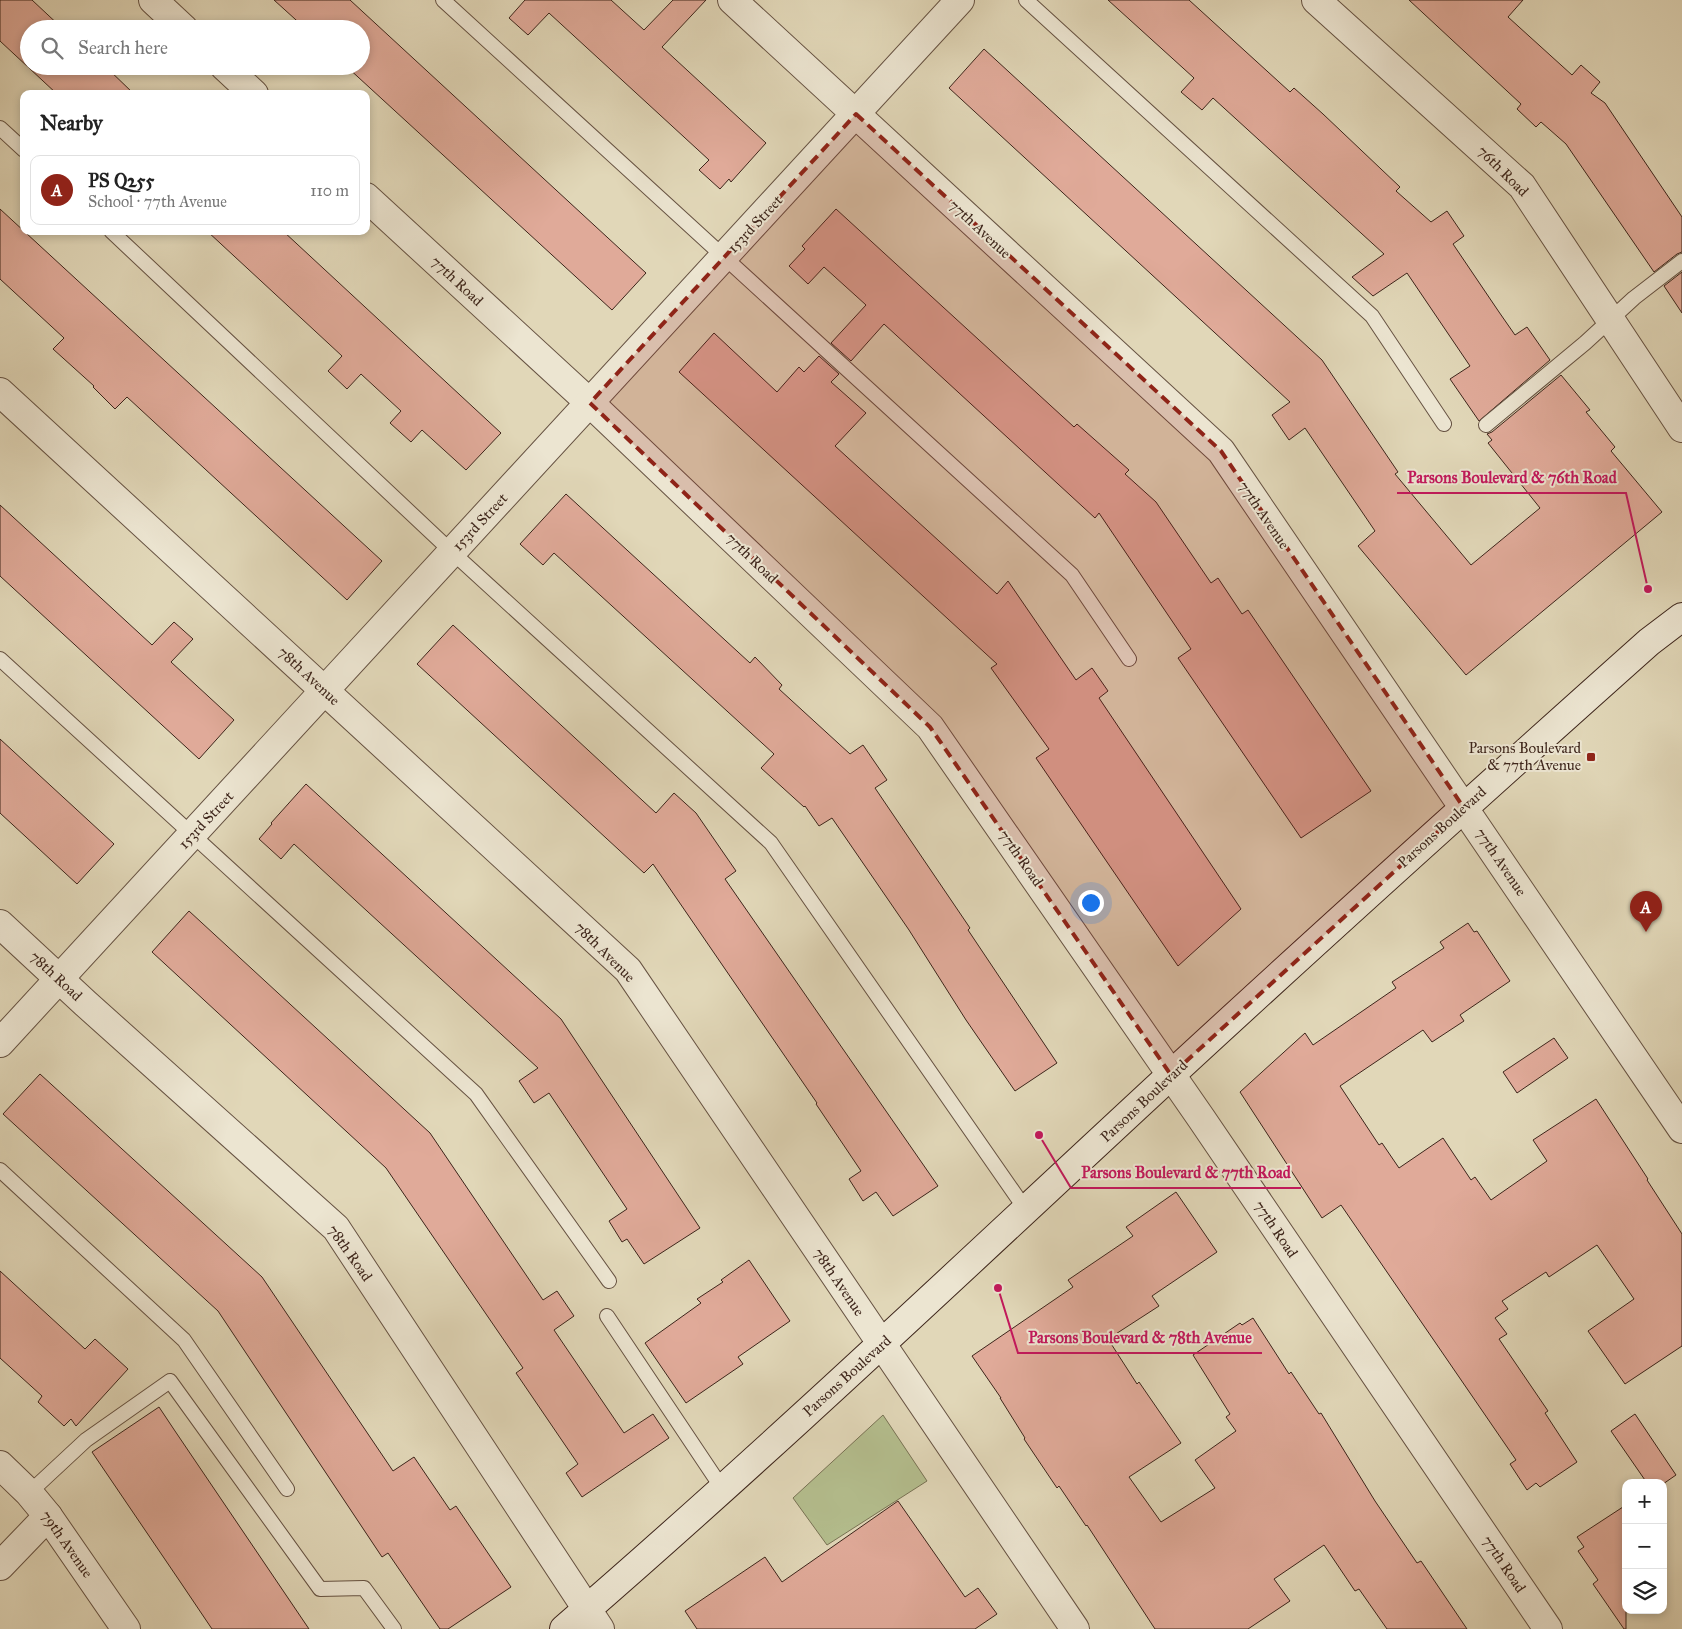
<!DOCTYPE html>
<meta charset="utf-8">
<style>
:root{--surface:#fff;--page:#f2f2f2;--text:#222;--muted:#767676;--line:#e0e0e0;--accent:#8f2418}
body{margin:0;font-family:"IM FELL Great Primer",serif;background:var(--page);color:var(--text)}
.controls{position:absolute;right:15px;bottom:15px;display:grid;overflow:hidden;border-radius:10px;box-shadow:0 2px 8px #0003}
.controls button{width:45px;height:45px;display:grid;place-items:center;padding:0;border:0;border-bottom:1px solid var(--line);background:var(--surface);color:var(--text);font:25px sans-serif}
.you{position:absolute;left:1090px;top:902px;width:18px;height:18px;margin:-12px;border:4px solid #fff;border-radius:50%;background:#1a73e8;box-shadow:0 0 0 8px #1a73e833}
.badge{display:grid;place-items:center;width:32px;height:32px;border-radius:50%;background:var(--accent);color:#fff;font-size:16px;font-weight:700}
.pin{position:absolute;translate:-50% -41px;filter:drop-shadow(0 1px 2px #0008)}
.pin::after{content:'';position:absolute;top:26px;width:18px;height:15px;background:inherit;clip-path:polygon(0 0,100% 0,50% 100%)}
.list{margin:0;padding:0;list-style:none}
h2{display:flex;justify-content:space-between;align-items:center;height:65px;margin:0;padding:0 20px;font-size:21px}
h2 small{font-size:16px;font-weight:400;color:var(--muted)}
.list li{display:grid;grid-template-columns:32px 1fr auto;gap:15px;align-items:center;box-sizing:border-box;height:70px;margin:0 10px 10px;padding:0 10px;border:1px solid var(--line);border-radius:10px}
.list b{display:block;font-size:19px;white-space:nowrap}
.list p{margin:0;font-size:16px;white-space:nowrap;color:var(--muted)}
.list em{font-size:16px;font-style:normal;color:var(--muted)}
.icon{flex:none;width:28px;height:28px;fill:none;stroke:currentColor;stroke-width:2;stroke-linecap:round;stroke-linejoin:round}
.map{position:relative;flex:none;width:1682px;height:1629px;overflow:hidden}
.search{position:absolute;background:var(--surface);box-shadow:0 2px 8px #0003;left:20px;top:20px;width:350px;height:55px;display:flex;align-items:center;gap:12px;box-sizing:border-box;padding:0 18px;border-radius:28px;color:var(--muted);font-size:19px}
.panel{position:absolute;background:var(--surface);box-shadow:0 2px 8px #0003;left:20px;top:90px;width:350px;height:145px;border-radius:10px}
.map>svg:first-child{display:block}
.green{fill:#b4be8e;stroke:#787254}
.building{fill:#e0aa99;stroke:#3d251b}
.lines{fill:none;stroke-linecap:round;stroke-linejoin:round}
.lane-casing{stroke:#665242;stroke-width:16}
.street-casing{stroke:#665242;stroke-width:30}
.secondary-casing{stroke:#3d251b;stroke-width:30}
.lane{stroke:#ece5d1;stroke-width:14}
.street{stroke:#ece5d1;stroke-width:28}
.secondary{stroke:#ece5d1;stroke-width:28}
.marked{fill:#8f2418;fill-opacity:0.2;stroke:#8f2418;stroke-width:4;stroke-dasharray:10 6;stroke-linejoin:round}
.poi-dot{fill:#8f2418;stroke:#ece5d1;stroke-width:2}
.labels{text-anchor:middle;stroke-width:4;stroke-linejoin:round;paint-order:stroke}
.street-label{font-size:15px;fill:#3d251b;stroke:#ece5d1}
.poi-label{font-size:15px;fill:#3d251b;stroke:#ece5d1;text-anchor:end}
.leader{fill:none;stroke:#c2185b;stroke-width:2}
.callout-dot{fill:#c2185b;stroke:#ece5d1;stroke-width:2}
.callout-label{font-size:16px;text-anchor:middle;font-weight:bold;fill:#c2185b;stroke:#ece5d1;stroke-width:4;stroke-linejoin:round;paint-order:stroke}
</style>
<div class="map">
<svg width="1682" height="1629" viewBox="0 0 1682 1629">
<rect width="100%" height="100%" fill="#e1d7b8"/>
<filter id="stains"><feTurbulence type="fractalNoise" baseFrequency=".004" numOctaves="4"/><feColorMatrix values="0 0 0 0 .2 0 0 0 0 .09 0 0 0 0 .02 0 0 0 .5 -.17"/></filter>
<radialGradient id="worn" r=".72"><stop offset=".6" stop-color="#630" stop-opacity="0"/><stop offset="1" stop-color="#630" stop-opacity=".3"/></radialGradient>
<!-- green -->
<path class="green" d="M883 1415 927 1481 827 1545 793 1498Z"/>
<!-- building -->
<g class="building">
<path d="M0 0H32L63 29H29V66H105L134 94H57L0 41Z"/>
<path d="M274 0H350L646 273 612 310 346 66H361V29H306Z"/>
<path d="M525 0H611L644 30 673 0H706L662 47 766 143 731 182 729 179 720 189 699 170 709 160 549 13 528 35 509 18Z"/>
<path d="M1108 0H1189L1290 92 1294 88 1323 114 1400 187 1396 191 1431 222 1447 211 1464 236 1453 244 1499 312 1515 335 1527 327 1550 360 1479 421 1450 379 1470 366 1407 273 1373 296 1352 277 1384 254 1213 98 1202 110 1181 92 1194 78Z"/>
<path d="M1409 0H1523L1508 17 1572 75 1581 65 1600 82 1591 93 1605 103 1682 217V252L1677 254 1654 272 1566 144 1541 122 1536 127 1517 109 1521 104Z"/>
<path d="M984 49 1322 360 1398 472 1395 474 1471 565 1540 508 1488 443 1492 440 1487 434 1492 432 1561 375 1590 410 1586 412 1615 447 1611 451 1662 512 1466 675 1358 546 1375 531 1305 428 1289 440 1272 415 1290 402 949 88Z"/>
<path d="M0 209 382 561 347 600 127 397 115 409 93 387 94 386 53 349 64 338 0 279Z"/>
<path d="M836 209 1074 427 1077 424 1129 470 1125 474 1156 502 1211 583 1218 578 1242 614 1248 610 1371 791 1301 838 1178 658 1191 649 1099 513 1095 518 884 324 851 361 831 343 866 305 824 267 808 284 789 266 805 249 802 246Z"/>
<path d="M207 231H283L501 433 466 470 422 430 411 442 390 423 401 411 361 374 347 389 328 371 342 356Z"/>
<path d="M1682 272V313L1664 286Z"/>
<path d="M714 333 777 392 799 367 804 372 819 356 839 374 831 382 866 413 835 446 997 594 1008 581 1076 680 1092 668 1108 691 1099 698 1241 909 1178 966 1036 758 1049 749 991 668 997 664 679 372Z"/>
<path d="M566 494 750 663 755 657 782 685 779 689 850 754 863 745 887 780 875 788 970 928 968 930 1057 1063 1015 1091 966 1020 909 930 832 818 819 826 805 806 804 807 761 768 774 754 554 553 543 565 520 544Z"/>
<path d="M0 505 152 645 174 622 193 639 171 662 234 720 199 759 0 576Z"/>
<path d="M453 625 656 813 674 793 696 813 736 871 725 879 938 1186 893 1216 876 1192 863 1201 849 1179 861 1171 816 1104 817 1103 653 864 644 873 417 664Z"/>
<path d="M0 739 114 844 77 884 0 813Z"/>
<path d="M306 784 561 1019 700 1228 644 1264 627 1239 622 1242 609 1221 627 1209 549 1093 534 1103 519 1081 538 1068 294 844 281 859 259 839 272 824 271 823Z"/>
<path d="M189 911 430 1133 543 1300 557 1291 574 1316 554 1330 624 1433 653 1414 669 1438 582 1497 566 1473 578 1464 516 1373 523 1368 386 1168 152 952Z"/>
<path d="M1468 923 1474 932 1477 931 1510 981 1460 1015 1464 1021 1432 1042 1423 1030 1340 1086 1379 1145 1382 1143 1399 1168 1443 1138 1471 1180 1475 1177 1491 1200 1547 1161 1533 1140 1596 1099 1648 1179 1647 1180 1682 1234V1346L1625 1384 1588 1331 1634 1299 1597 1245 1549 1277 1546 1272 1502 1301 1508 1309 1495 1318 1507 1334 1499 1339 1548 1411 1545 1413 1577 1462 1540 1487 1536 1483 1527 1490 1510 1464 1516 1460 1341 1205 1322 1218 1240 1092 1305 1033 1313 1045 1396 988 1392 982 1444 948 1440 942Z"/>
<path d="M1554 1038 1568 1058 1517 1093 1503 1072Z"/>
<path d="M40 1074 262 1277 393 1471 414 1457 450 1510 456 1506 511 1587 448 1629H440L388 1553 382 1557 218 1311 3 1114Z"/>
<path d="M1176 1192 1217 1252 1152 1296 1159 1306 1108 1339 1137 1384 1139 1382 1181 1443 1129 1477 1161 1522 1215 1488 1195 1460 1236 1431 1226 1417 1230 1414 1193 1355 1240 1323 1242 1325 1253 1318 1289 1374 1291 1372 1319 1414 1321 1413 1375 1501 1417 1563 1421 1561 1467 1629H1387L1359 1589 1355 1591 1324 1545 1274 1579 1290 1601 1248 1629H1155L1087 1525 1086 1526 1059 1486 1057 1488 1024 1439 1025 1438 1000 1398H1001L972 1356 1073 1287 1068 1280 1133 1236 1126 1227Z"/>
<path d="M749 1260 790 1321 738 1357 743 1364 686 1403 645 1343 701 1303 697 1299 723 1282 721 1280Z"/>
<path d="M0 1271 85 1349 95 1339 128 1369 76 1426 71 1419 64 1426 38 1402 42 1396 0 1358Z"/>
<path d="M159 1407 175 1431 309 1629H212L181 1583 92 1452Z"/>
<path d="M1635 1414 1676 1475 1663 1484V1483H1647L1611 1431Z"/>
<path d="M898 1501 965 1597 978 1588 997 1614 975 1629H697L685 1611 765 1557 782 1582Z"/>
<path d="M1626 1505V1629H1624L1593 1584 1598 1580 1578 1551 1584 1547 1577 1537Z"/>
</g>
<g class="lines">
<!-- lane casing -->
<g class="lane-casing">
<g id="lane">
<path d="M443 0 1072 575 1129 659"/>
<path d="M1026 0 1372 316 1444 424"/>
<path d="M0 128 24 150"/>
<path d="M111 231 452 552 771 843 1026 1210"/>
<path d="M1486 425 1585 343 1634 298 1682 261"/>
<path d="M0 659 476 1094 609 1281"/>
<path d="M0 1170 184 1340 287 1489"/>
<path d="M607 1316 722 1488"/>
<path d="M29 1493 86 1440 170 1381 320 1589 364 1588 394 1629"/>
</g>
</g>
<!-- street casing -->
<g class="street-casing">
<g id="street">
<path d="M153 0 184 29"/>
<path d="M732 0 1221 451 1682 1129"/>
<path d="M1316 0 1522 186 1682 428"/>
<path d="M224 66 254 94"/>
<path d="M366 197 590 403 930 727 1201 1118 1548 1629"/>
<path d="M0 392 628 970 1075 1629"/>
<path d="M0 924 85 1003 336 1228 600 1629"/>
<path d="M0 1043 960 0"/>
<path d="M0 1465 29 1493 48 1516 126 1629"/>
<path d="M0 1566 48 1516"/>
</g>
</g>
<!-- secondary casing -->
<g class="secondary-casing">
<path id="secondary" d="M564 1629C763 1457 954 1276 1147 1097 1313 943 1481 792 1649 642L1682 617"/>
</g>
<!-- lane -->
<use href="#lane" class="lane"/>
<!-- street -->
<use href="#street" class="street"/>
<!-- secondary -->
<use href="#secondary" class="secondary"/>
</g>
<!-- marked area -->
<path class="marked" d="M856 114 1221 451 1464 808 1171 1075 930 727 590 403Z"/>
<!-- markers -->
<rect class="poi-dot" x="1586" y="752" width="10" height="10" rx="2.5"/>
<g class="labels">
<!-- street labels -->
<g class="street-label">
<text transform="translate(1503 171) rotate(45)" y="5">76th Road</text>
<text transform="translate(755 224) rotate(-47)" y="5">153rd Street</text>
<text transform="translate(980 229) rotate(43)" y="5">77th Avenue</text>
<text transform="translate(457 281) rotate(43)" y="5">77th Road</text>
<text transform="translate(1264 515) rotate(56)" y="5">77th Avenue</text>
<text transform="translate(480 522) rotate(-47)" y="5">153rd Street</text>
<text transform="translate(752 558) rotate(44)" y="5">77th Road</text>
<text transform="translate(309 676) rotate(43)" y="5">78th Avenue</text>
<text transform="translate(206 820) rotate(-47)" y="5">153rd Street</text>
<text transform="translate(1442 827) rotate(-42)" y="5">Parsons Boulevard</text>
<text transform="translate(1021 858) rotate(55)" y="5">77th Road</text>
<text transform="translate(1501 862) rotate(56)" y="5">77th Avenue</text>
<text transform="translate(605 952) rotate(45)" y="5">78th Avenue</text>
<text transform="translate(56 976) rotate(43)" y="5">78th Road</text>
<text transform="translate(1144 1101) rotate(-43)" y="5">Parsons Boulevard</text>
<text transform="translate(1276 1229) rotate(56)" y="5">77th Road</text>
<text transform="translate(350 1253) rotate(55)" y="5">78th Road</text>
<text transform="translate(839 1282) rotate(56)" y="5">78th Avenue</text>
<text transform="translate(847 1376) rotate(-42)" y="5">Parsons Boulevard</text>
<text transform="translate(67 1544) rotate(55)" y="5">79th Avenue</text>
<text transform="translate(1504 1564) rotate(56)" y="5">77th Road</text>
</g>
<!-- poi labels -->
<g class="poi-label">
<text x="1581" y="753">Parsons Boulevard<tspan x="1581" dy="17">&amp; 77th Avenue</tspan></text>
</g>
</g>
<!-- callouts -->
<path class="leader" d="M1648 589L1626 493H1397M1039 1135L1071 1188H1301M998 1288L1018 1353H1262"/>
<g class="callout-dot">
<circle cx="1648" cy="589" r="5"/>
<circle cx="1039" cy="1135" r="5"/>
<circle cx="998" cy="1288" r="5"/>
</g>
<g class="callout-label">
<text x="1512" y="483">Parsons Boulevard &amp; 76th Road</text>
<text x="1186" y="1178">Parsons Boulevard &amp; 77th Road</text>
<text x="1140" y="1343">Parsons Boulevard &amp; 78th Avenue</text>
</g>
<rect width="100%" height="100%" filter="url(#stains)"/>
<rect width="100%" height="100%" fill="url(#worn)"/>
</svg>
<div class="controls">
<button>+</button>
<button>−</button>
<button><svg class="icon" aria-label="layers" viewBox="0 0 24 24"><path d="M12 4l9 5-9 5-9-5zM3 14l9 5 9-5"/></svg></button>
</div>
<div class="you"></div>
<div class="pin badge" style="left:1646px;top:932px">A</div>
<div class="search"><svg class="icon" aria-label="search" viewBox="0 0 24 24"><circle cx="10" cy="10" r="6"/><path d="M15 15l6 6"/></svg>Search here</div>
<section class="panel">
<h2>Nearby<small></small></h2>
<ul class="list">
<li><span class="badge">A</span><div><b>PS Q255</b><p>School · 77th Avenue</p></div><em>110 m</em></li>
</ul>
</section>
</div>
